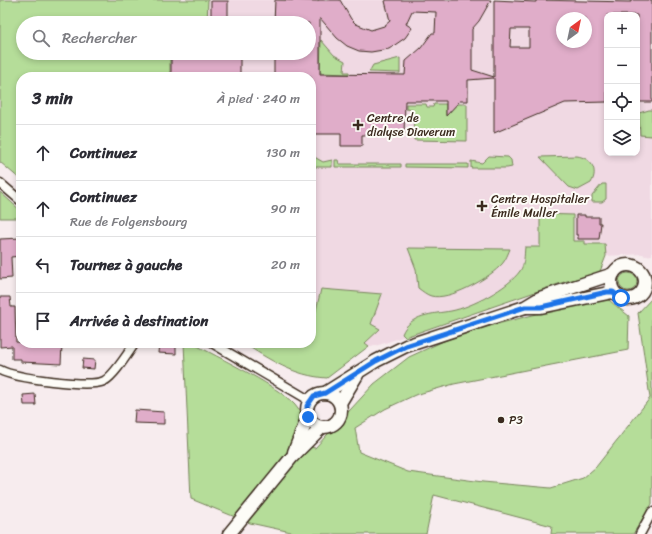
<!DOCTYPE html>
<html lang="fr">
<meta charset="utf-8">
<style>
:root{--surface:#fff;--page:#f2f2f3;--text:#2b2b33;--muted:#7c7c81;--line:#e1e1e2}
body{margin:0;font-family:Sriracha,sans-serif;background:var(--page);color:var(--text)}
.controls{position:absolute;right:12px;top:12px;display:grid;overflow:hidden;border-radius:8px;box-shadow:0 2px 6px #0003}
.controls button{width:36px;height:36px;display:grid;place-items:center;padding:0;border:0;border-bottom:1px solid var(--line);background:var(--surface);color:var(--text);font:20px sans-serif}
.compass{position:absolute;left:556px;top:12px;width:36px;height:36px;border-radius:50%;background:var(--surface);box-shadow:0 2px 6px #0003;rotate:33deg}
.stop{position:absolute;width:12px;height:12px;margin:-9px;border:3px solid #1a73e8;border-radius:50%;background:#fff}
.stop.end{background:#1a73e8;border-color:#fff;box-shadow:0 1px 4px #0008}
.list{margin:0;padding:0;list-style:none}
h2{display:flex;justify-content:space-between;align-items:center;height:52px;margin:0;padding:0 16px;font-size:17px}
h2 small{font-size:13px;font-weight:400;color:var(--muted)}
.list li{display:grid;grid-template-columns:26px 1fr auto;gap:12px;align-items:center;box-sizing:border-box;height:56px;padding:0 16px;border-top:1px solid var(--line)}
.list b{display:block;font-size:15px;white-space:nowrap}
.list p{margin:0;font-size:13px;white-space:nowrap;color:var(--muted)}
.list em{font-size:13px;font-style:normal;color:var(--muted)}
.icon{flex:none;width:22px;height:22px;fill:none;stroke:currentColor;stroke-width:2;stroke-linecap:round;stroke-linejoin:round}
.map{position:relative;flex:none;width:652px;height:534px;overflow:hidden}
.search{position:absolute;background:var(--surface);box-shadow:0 2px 6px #0003;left:16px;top:16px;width:300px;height:44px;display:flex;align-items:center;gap:10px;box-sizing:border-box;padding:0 14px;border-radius:22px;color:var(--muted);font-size:15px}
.panel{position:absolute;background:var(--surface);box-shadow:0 2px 6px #0003;left:16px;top:72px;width:300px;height:276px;border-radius:16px}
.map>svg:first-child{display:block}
.built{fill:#f0d9e3;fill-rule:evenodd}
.green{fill:#b5dd99;stroke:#78845c}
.building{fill:#e0adc9;stroke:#3b2a1e;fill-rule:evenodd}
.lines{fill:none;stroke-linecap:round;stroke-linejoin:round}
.street-casing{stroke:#3b2a1e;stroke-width:11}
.secondary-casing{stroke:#3b2a1e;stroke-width:15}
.street{stroke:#fdfcf7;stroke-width:8}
.secondary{stroke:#fdfcf7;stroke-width:12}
.route{stroke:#1a73e8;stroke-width:5}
.poi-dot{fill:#3b2a1e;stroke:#fdfcf7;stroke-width:1.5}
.labels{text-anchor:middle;stroke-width:4;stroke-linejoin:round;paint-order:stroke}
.poi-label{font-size:12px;fill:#3b2a1e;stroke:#fdfcf7;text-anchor:start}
</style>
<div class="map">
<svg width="652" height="534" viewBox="0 0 652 534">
<rect width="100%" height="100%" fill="#f7ecee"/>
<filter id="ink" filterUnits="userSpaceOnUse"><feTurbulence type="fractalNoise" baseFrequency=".025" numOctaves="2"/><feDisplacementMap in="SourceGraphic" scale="8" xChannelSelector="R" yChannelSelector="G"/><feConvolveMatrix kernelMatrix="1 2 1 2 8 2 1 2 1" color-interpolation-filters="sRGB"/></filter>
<g filter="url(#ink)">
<!-- built -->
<path class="built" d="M0 0H652V255L645 256 643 254 606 256 599 274 567 281 382 344 345 354 311 343V77H21ZM607 15H637V153H607ZM562 18H586V42H562ZM23 23H309V53H23Z"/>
<!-- green -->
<g class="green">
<path d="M0 0H208L207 23H23V53H170V77H21V180L0 162Z"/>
<path d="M321 40 334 55 345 61 344 72H349V74L320 73Z"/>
<path d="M400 58V73L369 72 373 65Z"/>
<path d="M406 104H426L427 107H433L434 104H446V115L457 104H467V141L414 140 413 110 406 109Z"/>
<path d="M649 110H652V136L640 135 639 113Z"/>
<path d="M311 155 323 162 332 160V167H311Z"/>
<path d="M489 156 508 157 511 160 512 167 507 168H471V161L482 163Z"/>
<path d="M577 156C591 158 599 170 591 183L578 190 569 187 540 157Z"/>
<path d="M335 160H338L339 164H401V167H335Z"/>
<path d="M405 164H468V168L405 167Z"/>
<path d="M602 184H606V199L602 202H592V196Z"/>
<path d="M0 192 21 211V218H0Z"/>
<path d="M540 214 573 215V241H585V244H605L606 256 599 274 567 281 405 337 402 334C410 314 433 314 451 311 472 307 508 288 520 271 525 264 524 255 525 247H540Z"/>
<path d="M408 248 510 249C507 256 505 262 499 267 487 279 449 301 431 296 427 295 422 291 418 288L416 269Z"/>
<circle cx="628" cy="282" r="9"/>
<path d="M321 289 382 294 371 324 380 329 365 343 369 346 327 378C294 376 270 360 243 343H311V332Z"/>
<path d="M605 297 629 316 628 350 454 384 415 395 385 409 355 428 359 452 408 472 483 482 551 488 583 478 596 467 650 398 638 313 652 298V504L633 534H551L552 526 434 495 426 534H300L250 523 191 499 184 343H192C215 356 286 389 298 409 305 419 297 434 293 444L315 448 374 384 409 357 461 333Z"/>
</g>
<!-- building -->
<g class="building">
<path d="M275 0 318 1V0H340L351 19 356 24 371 30 384 26 390 21 385 1 387 0H491L479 21 472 29V70L494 77V0L536 2V0L631 2V0H652V102H637V15H607V102L565 103 494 133V78L468 80V101H460L446 116V101H405L404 135H362V146H341V134H311V77H274V53H309V23H274ZM412 11 436 12 435 33H432L421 48 406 61 405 75 320 74V18L337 38 347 46 359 51 371 52 389 49 405 38 412 28 406 24ZM562 18H586V42H562ZM511 29H529V47H510Z"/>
<rect x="211" y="1" width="17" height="22"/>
<rect x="171" y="53" width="69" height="24"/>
<path d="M576 215H585V217H599V223H601L599 239H578V235H576Z"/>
<path d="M21 238V256L11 257 12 278 0 279V239Z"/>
<path d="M0 297H10L11 307H15L16 342 62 345 61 364 21 362V359H12V346L0 347Z"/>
<path d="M159 343H176V354L158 353Z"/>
<path d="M83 359 95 360 94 369 82 368Z"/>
<path d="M35 394 36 405H24L23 395Z"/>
<path d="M135 410 164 412V424L134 423Z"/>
</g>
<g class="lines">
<!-- street casing -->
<g class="street-casing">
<g id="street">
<path d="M0 183 21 201"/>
<path d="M212 343 309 400"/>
<path d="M0 370C15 378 89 388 104 381 114 376 128 353 135 343"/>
<path d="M640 534 652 512"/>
</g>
</g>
<!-- secondary casing -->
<g class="secondary-casing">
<g id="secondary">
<circle cx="628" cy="282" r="17"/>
<path d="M526 307H541L613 292"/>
<circle cx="324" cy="410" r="17"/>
<path d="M325 393 376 361 406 346 525 307 540 298 613 274"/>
<path d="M340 403 357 375"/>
<path d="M294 452 308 417"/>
<path d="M229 534 292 457 322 427"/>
</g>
</g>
<!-- street -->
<use href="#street" class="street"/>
<!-- secondary -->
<use href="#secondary" class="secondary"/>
</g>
</g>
<g class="lines" filter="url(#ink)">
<!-- route -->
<path class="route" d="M308 417 307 406 314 396 325 393 376 361 406 346 525 307H541L607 292H613L621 298"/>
</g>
<!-- markers -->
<g class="poi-dot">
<path d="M356 119h4v4h4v4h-4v4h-4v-4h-4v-4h4z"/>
<path d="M480 200h4v4h4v4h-4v4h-4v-4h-4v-4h4z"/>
<circle cx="501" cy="420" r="4"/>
</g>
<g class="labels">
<!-- poi labels -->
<g class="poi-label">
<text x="367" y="122">Centre de<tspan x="367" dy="14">dialyse Diaverum</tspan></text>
<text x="491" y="203">Centre Hospitalier<tspan x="491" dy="14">Émile Muller</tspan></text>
<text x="509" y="424">P3</text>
</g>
</g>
</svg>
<div class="controls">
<button>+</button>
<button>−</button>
<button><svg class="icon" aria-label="locate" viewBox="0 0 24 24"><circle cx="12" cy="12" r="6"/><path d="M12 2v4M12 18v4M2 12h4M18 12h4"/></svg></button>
<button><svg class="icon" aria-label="layers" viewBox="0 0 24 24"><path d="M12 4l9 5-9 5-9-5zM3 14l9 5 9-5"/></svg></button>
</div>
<svg class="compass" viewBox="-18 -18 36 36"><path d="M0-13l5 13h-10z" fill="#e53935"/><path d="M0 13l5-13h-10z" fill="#7c7c81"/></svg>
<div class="stop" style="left:621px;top:298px"></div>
<div class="stop end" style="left:308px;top:417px"></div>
<div class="search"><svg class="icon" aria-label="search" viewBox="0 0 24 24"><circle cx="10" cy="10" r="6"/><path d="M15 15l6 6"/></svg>Rechercher</div>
<section class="panel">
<h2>3 min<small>À pied · 240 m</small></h2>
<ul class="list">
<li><svg class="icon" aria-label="ahead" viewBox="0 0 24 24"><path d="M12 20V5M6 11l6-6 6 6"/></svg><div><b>Continuez</b></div><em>130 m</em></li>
<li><svg class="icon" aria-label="ahead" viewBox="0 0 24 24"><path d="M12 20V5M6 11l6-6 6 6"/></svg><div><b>Continuez</b><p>Rue de Folgensbourg</p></div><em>90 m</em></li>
<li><svg class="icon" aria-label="left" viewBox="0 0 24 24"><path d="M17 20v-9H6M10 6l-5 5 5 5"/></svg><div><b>Tournez à gauche</b></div><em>20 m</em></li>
<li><svg class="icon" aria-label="arrive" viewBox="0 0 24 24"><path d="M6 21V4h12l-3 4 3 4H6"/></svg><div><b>Arrivée à destination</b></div></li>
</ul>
</section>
</div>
